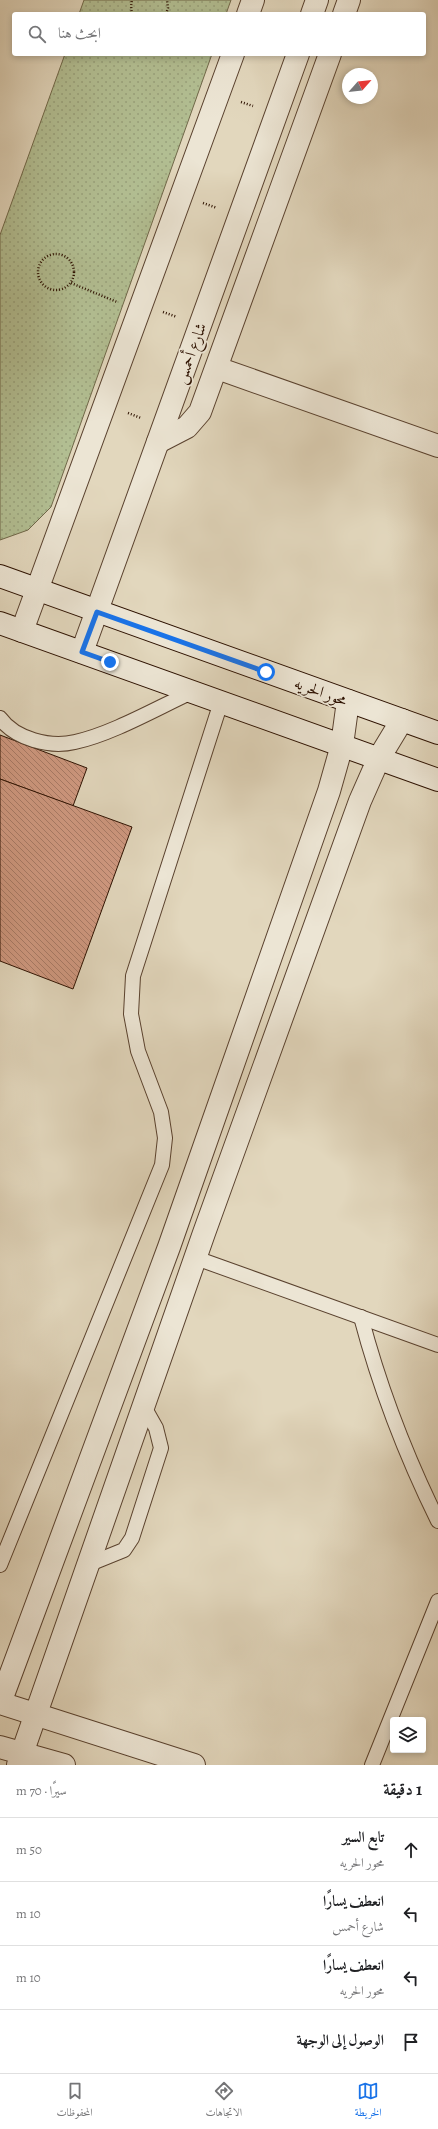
<!DOCTYPE html>
<html lang="ar">
<meta charset="utf-8">
<style>
:root{--surface:#fff;--page:#f2f2f2;--text:#202124;--muted:#757577;--line:#e0e0e0;--accent:#1a73e8}
body{margin:0;font-family:Alegreya,Amiri,serif;background:var(--page);color:var(--text);direction:rtl}
.controls{position:absolute;right:12px;bottom:12px;display:grid;overflow:hidden;border-radius:4px;box-shadow:0 2px 6px #0003}
.controls button{width:36px;height:36px;display:grid;place-items:center;padding:0;border:0;border-bottom:1px solid var(--line);background:var(--surface);color:var(--text);font:20px sans-serif}
.compass{position:absolute;left:342px;top:68px;width:36px;height:36px;border-radius:50%;background:var(--surface);box-shadow:0 2px 6px #0003;rotate:63deg}
.stop{position:absolute;width:12px;height:12px;margin:-9px;border:3px solid #1a73e8;border-radius:50%;background:#fff}
.stop.end{background:#1a73e8;border-color:#fff;box-shadow:0 1px 4px #0008}
.list{margin:0;padding:0;list-style:none}
h2{display:flex;justify-content:space-between;align-items:center;height:52px;margin:0;padding:0 16px;font-size:17px}
h2 small{font-size:13px;font-weight:400;color:var(--muted)}
.list li{display:grid;grid-template-columns:26px 1fr auto;gap:12px;align-items:center;box-sizing:border-box;height:64px;padding:0 16px;border-top:1px solid var(--line)}
.list b{display:block;font-size:15px;white-space:nowrap}
.list p{margin:0;font-size:13px;white-space:nowrap;color:var(--muted)}
.list em{font-size:13px;font-style:normal;color:var(--muted)}
.icon{flex:none;width:22px;height:22px;fill:none;stroke:currentColor;stroke-width:2;stroke-linecap:round;stroke-linejoin:round}
.map{position:relative;flex:none;width:438px;height:1765px;overflow:hidden;direction:ltr}
.search{position:absolute;background:var(--surface);box-shadow:0 2px 6px #0003;left:12px;right:12px;top:12px;height:44px;display:flex;align-items:center;gap:10px;box-sizing:border-box;padding:0 14px;border-radius:4px;color:var(--muted);font-size:15px}
.sheet{height:308px;background:var(--surface)}
nav{display:flex;justify-content:space-around;align-items:center;box-sizing:border-box;height:56px;border-top:1px solid var(--line);background:var(--surface);font-size:11px;color:var(--muted)}
nav a{display:grid;justify-items:center;gap:2px}
nav .on{color:var(--accent)}
.map>svg:first-child{display:block}
.park{fill:url(#park-dots);stroke:#706849}
.building{fill:url(#building-back-hatch);stroke:#2d1100}
.lines{fill:none;stroke-linecap:round;stroke-linejoin:round}
.service-casing{stroke:#5a422f;stroke-width:16}
.minor-casing{stroke:#5a422f;stroke-width:24}
.secondary-casing{stroke:#2d1100;stroke-width:24}
.path{stroke:#2d1100;stroke-width:2.5;stroke-dasharray:1 2;stroke-linecap:butt}
.service{stroke:#ece5d4;stroke-width:14}
.minor{stroke:#ece5d4;stroke-width:22}
.secondary{stroke:#ece5d4;stroke-width:22}
.route{stroke:#1a73e8;stroke-width:5}
.labels{text-anchor:middle;stroke-width:3.5;stroke-linejoin:round;paint-order:stroke}
.street-label{font-size:16px;fill:#2d1100;stroke:#ece5d4}
</style>
<div class="map">
<svg width="438" height="1765" viewBox="0 0 438 1765">
<defs>
<pattern id="park-dots" width="8" height="8" patternUnits="userSpaceOnUse"><rect width="8" height="8" fill="#b2be92"/><path d="M2 2h.1M6 6h.1" fill="none" stroke="#99a27c" stroke-width="1.8" stroke-linecap="round"/></pattern>
<pattern id="building-back-hatch" width="6" height="6" patternUnits="userSpaceOnUse"><rect width="6" height="6" fill="#d09981"/><path d="M-1 5l2 2M0 0l6 6M5-1l2 2" fill="none" stroke="#a97b67"/></pattern>
</defs>
<rect width="100%" height="100%" fill="#e2d7bd"/>
<filter id="stains"><feTurbulence type="fractalNoise" baseFrequency=".005" numOctaves="4"/><feColorMatrix values="0 0 0 0 .2 0 0 0 0 .09 0 0 0 0 .02 0 0 0 .5 -.17"/></filter>
<radialGradient id="worn" r=".72"><stop offset=".6" stop-color="#630" stop-opacity="0"/><stop offset="1" stop-color="#630" stop-opacity=".3"/></radialGradient>
<!-- park -->
<g class="park">
<path d="M84 0H231L226 14H79Z"/>
<path d="M65 54H212L51 507 28 530 0 540V235Z"/>
</g>
<!-- building -->
<g class="building">
<path d="M0 735 87 768 73 806 0 779Z"/>
<path d="M0 779 132 827 73 989 0 961Z"/>
</g>
<g class="lines">
<!-- service casing -->
<g class="service-casing">
<g id="service">
<path d="M0 718C15 739 50 748 75 742 112 734 157 708 192 692"/>
<path d="M196 1258 438 1345"/>
<path d="M361 1317C380 1389 405 1454 438 1521"/>
<path d="M0 1565 162 1165 165 1138 161 1112 138 1051 131 1014 133 976 221 702"/>
<path d="M87 1565 124 1550 132 1538 161 1448 156 1428 143 1405"/>
<path d="M372 1765 438 1601"/>
</g>
</g>
<!-- minor casing -->
<g class="minor-casing">
<g id="minor">
<path d="M248 14 253 0"/>
<path d="M312 14 317 0"/>
<path d="M344 14 349 0"/>
<path d="M217 368 438 446"/>
<path d="M158 442 187 427 200 412 330 54"/>
<path d="M22 631 233 54"/>
<path d="M82 652 298 54"/>
<path d="M0 1703 169 1247 329 791 342 745 348 701"/>
<path d="M0 1703 194 1765"/>
<path d="M0 1747 64 1765"/>
<path d="M18 1765 204 1233 360 801 379 758 402 720"/>
</g>
</g>
<!-- secondary casing -->
<g class="secondary-casing">
<g id="secondary">
<path d="M0 576 438 733"/>
<path d="M0 623 438 780"/>
</g>
</g>
<!-- path -->
<g class="path">
<path d="M132 14 131 6 132 0"/>
<path d="M166 14 168 8 167 0"/>
<path d="M241 102 253 106"/>
<path d="M203 203 217 208"/>
<circle cx="56" cy="272" r="18"/>
<path d="M71 283 117 302"/>
<path d="M163 312 177 317"/>
<path d="M128 413 141 418"/>
</g>
<!-- service -->
<use href="#service" class="service"/>
<!-- minor -->
<use href="#minor" class="minor"/>
<!-- secondary -->
<use href="#secondary" class="secondary"/>
</g>
<g class="lines">
<!-- route -->
<path class="route" d="M110 662 82 652 97 612 266 672"/>
</g>
<g class="labels">
<!-- street labels -->
<g class="street-label">
<text transform="translate(190 353) rotate(-70)" y="6">شارع أحمس</text>
<text transform="translate(321 691) rotate(20)" y="6">محور الحريه</text>
</g>
</g>
<rect width="100%" height="100%" filter="url(#stains)"/>
<rect width="100%" height="100%" fill="url(#worn)"/>
</svg>
<div class="controls">
<button><svg class="icon" aria-label="layers" viewBox="0 0 24 24"><path d="M12 4l9 5-9 5-9-5zM3 14l9 5 9-5"/></svg></button>
</div>
<svg class="compass" viewBox="-18 -18 36 36"><path d="M0-13l5 13h-10z" fill="#e53935"/><path d="M0 13l5-13h-10z" fill="#757577"/></svg>
<div class="stop" style="left:266px;top:672px"></div>
<div class="stop end" style="left:110px;top:662px"></div>
<div class="search"><svg class="icon" aria-label="search" viewBox="0 0 24 24"><circle cx="10" cy="10" r="6"/><path d="M15 15l6 6"/></svg>ابحث هنا</div>
</div>
<section class="sheet">
<h2>1 دقيقة<small>سيرًا · 70 m</small></h2>
<ul class="list">
<li><svg class="icon" aria-label="ahead" viewBox="0 0 24 24"><path d="M12 20V5M6 11l6-6 6 6"/></svg><div><b>تابع السير</b><p>محور الحريه</p></div><em>50 m</em></li>
<li><svg class="icon" aria-label="left" viewBox="0 0 24 24"><path d="M17 20v-9H6M10 6l-5 5 5 5"/></svg><div><b>انعطف يسارًا</b><p>شارع أحمس</p></div><em>10 m</em></li>
<li><svg class="icon" aria-label="left" viewBox="0 0 24 24"><path d="M17 20v-9H6M10 6l-5 5 5 5"/></svg><div><b>انعطف يسارًا</b><p>محور الحريه</p></div><em>10 m</em></li>
<li><svg class="icon" aria-label="arrive" viewBox="0 0 24 24"><path d="M6 21V4h12l-3 4 3 4H6"/></svg><div><b>الوصول إلى الوجهة</b></div></li>
</ul>
</section>
<nav>
<a class="on"><svg class="icon" aria-label="map" viewBox="0 0 24 24"><path d="M3 6l6-2 6 2 6-2v14l-6 2-6-2-6 2zM9 4v14M15 6v14"/></svg>الخريطة</a>
<a><svg class="icon" aria-label="directions" viewBox="0 0 24 24"><path d="M12 3l9 9-9 9-9-9zM9 14v-3h6M13 9l2 2-2 2"/></svg>الاتجاهات</a>
<a><svg class="icon" aria-label="saved" viewBox="0 0 24 24"><path d="M7 4h10v16l-5-4-5 4z"/></svg>المحفوظات</a>
</nav>
